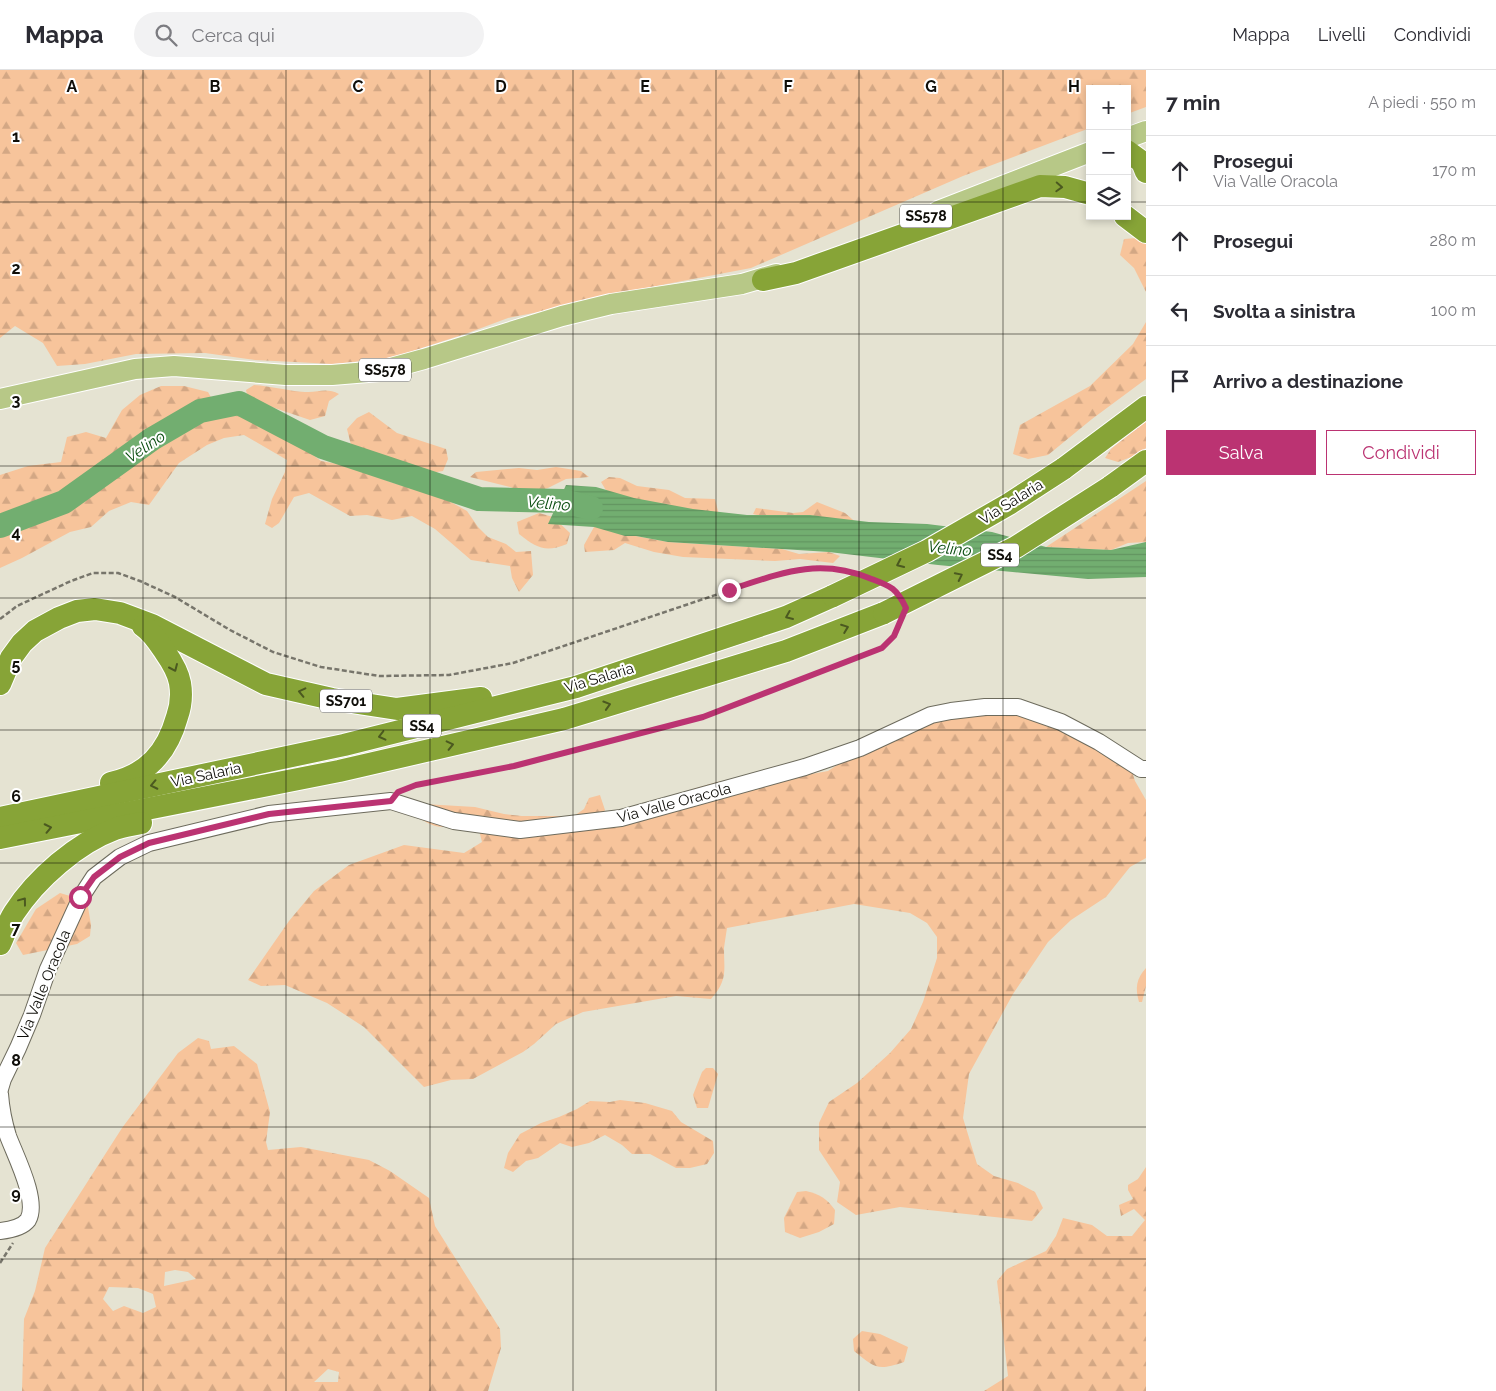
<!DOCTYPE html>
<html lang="it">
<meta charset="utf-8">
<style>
:root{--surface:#fff;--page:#f2f2f3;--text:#2b2b33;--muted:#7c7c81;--line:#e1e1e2;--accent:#bb3372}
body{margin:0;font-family:Raleway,sans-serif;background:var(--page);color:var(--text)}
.controls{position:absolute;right:15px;top:15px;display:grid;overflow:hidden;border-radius:0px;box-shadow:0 2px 8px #0003}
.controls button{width:45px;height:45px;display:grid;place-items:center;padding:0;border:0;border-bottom:1px solid var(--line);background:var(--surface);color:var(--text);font:25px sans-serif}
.stop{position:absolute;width:15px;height:15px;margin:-11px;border:4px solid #bb3372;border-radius:50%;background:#fff}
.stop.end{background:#bb3372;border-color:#fff;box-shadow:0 1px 5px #0008}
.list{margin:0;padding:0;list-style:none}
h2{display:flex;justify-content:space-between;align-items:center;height:65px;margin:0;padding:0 20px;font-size:21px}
h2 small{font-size:16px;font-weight:400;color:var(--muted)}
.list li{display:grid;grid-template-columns:32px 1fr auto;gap:15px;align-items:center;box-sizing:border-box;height:70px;padding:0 20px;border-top:1px solid var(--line)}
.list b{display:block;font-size:19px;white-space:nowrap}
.list p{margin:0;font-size:16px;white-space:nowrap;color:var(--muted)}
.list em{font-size:16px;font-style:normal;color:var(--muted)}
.actions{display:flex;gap:10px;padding:15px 20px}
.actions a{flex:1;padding:11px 0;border:1px solid var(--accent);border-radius:0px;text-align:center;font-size:18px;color:var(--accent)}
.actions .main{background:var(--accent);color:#fff}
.icon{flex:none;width:28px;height:28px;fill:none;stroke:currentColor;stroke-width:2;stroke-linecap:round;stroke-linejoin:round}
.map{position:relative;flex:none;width:1146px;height:1321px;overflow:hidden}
header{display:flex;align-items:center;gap:30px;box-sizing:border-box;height:70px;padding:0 25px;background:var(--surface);border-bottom:1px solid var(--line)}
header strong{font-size:24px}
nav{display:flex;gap:28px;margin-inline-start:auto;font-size:18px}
.search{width:350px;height:45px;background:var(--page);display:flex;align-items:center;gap:12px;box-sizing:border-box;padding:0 18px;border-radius:28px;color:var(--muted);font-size:19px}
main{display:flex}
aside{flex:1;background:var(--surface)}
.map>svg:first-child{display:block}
.forest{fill:url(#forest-firs);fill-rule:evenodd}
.water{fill:url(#water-rules)}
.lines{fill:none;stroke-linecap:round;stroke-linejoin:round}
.river{stroke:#72ae70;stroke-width:24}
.minor-casing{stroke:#6d6b5d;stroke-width:18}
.major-casing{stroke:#fff;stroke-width:22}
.highway-casing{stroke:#fff;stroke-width:24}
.path{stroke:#77756b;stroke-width:2.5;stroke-dasharray:5 2.5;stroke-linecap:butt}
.minor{stroke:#fff;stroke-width:16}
.major{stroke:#b7c887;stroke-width:20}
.highway{stroke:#87a437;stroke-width:22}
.highway-bridge-casing{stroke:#fff;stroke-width:24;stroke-linecap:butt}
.highway-bridge{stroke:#87a437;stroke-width:22}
.oneway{stroke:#4b5920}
.route{stroke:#bb3372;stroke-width:6}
.grid{fill:none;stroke:#0f0e09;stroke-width:1;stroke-opacity:0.55}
.labels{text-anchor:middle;stroke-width:4;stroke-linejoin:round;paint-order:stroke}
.shield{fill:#fff;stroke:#575653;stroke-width:1}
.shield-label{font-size:14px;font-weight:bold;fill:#0f0e09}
.street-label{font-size:15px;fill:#0f0e09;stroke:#fff}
.water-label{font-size:16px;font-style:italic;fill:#094c0f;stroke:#fff}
.grid-label{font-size:16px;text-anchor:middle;font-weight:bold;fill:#0f0e09;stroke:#fff;stroke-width:4;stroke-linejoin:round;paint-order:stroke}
</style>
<header>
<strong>Mappa</strong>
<div class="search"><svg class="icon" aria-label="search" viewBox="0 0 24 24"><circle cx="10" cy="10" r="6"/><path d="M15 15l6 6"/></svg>Cerca qui</div>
<nav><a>Mappa</a><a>Livelli</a><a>Condividi</a></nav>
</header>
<main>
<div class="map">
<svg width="1146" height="1321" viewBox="0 0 1146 1321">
<defs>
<pattern id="forest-firs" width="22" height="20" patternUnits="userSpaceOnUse" patternTransform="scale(1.25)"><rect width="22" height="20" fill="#f7c49b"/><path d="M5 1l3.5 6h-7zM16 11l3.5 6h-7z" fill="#d3a784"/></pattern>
<pattern id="water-rules" width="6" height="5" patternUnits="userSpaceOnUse" patternTransform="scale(1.25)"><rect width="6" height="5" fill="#72ae70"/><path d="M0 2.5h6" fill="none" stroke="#629460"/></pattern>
</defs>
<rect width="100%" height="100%" fill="#e5e3d2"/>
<!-- forest -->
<g class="forest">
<path d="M0 0H1146V37L1127 44V19H1090V58L963 106 751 198 609 225 574 235 508 248 468 263 391 288 333 294 255 290 205 283 136 284 85 294 57 296 43 273 15 256 0 268Z"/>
<path d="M1137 168 1146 174V222L1134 198 1120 185 1124 169Z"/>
<path d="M1146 252V309L1092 349 1048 385 1028 389 1013 384 1020 355 1090 316 1133 274Z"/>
<path d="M254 315C271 316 288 321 305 322 318 323 326 317 339 324L329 331 325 346 310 350 248 329 246 320Z"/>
<path d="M161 316H184L208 322 212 329C151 359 98 402 39 433 27 440 13 444 0 449V405L28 396 61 392 67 367 86 362 106 368 122 340 140 325Z"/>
<path d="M369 342 397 363 446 379 448 389 443 401C435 402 427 405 420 405 395 406 373 385 351 375L347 359 357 348Z"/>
<path d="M229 343 254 348 300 375 321 391 354 397 390 412 440 426 467 441 478 457 488 467 506 474 516 482 531 481 533 505 519 522 512 508 510 496 471 490 435 459 412 446 392 450 367 445 350 446 309 423 294 427 279 453 272 458 265 454 272 429 285 402 287 390 244 365 224 368 207 375 179 393 149 435 131 432 109 441 91 457 70 462 22 488 0 498V467L104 414 139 387 202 348Z"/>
<path d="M1146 351V378L1134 386 1118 392 1105 388 1111 379Z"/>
<path d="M556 397 581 401 589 407 566 409 548 418 527 424 510 417 470 407 476 402 519 398 537 400Z"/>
<path d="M609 407 620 408 637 416 669 420 685 428 715 429 719 445 703 446 607 422 601 412Z"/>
<path d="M1146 411V472L1128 473 1111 480 1046 477Z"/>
<path d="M817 432 845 443 859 455 769 448 753 444 756 438 793 443 803 442Z"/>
<path d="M539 443 553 447 570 463 567 474C545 483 537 478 519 464L517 452Z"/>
<path d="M608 455 625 466H636L668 472 782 479 799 484 829 482 840 486 833 493 800 489 775 491 683 487 654 482 625 473 614 480 585 482 584 475 594 457Z"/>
<path d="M991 641 1027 646 1126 682 1135 711 1146 730V788L1130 797 1106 827 1071 850 1048 872 1013 924 969 1004 963 1048 977 1094 994 1106 1018 1113 1035 1122 1043 1138 1032 1151 900 1137 856 1145 837 1132 840 1112 819 1080V1053L829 1032 857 1013 890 983 911 959 923 932 937 888V867L927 853 910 843 854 834 727 858C726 864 725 871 724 878 724 901 728 910 711 929L676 926 583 942 556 954 534 974 523 982 473 1009 451 1010 424 1017 364 957 327 933 285 915 261 916 248 910 289 851 314 821 349 795 404 775 464 783 482 772 479 760 467 752C441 761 430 758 410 740L424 734 475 737 504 744 522 746H574L584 739 589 728 600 725 605 740 601 748 662 737 693 719 717 712 783 699 795 707 828 701 854 684 926 653Z"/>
<path d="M60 823 87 831 91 855 90 866 77 874 23 885 16 873 36 839Z"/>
<path d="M1146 898V916L1142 932H1139C1135 918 1136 909 1146 898Z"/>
<path d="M198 968 209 971 211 979 234 976 257 994 270 1042 266 1072 268 1080 301 1077 369 1090 390 1101 429 1128 435 1156 500 1259 501 1278 488 1321H22L24 1249 35 1221 45 1178 122 1058 178 983ZM175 1200 188 1202 196 1209 164 1216 165 1202ZM109 1217 138 1218 153 1224 156 1237 143 1243 124 1236 113 1241 103 1229ZM328 1299 339 1302 338 1312H314Z"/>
<path d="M706 998H713L718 1004 708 1038H697L693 1025 702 1002Z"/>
<path d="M620 1030 645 1033 672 1041 681 1052 713 1071 714 1083 707 1094 690 1098H676L650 1084H632L622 1075 605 1065 589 1073 572 1077 560 1073 538 1088 526 1091 513 1102 504 1098 508 1083 520 1064 541 1053 559 1047 577 1039 590 1031 610 1032Z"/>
<path d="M1146 1097V1321H984L1008 1306 997 1211 1007 1199 1046 1181 1056 1166 1063 1148 1092 1155 1107 1166H1132L1145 1150 1134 1139 1121 1146 1119 1135 1133 1129 1128 1120V1115L1138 1109Z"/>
<path d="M806 1121C820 1124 827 1129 835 1140L834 1154 819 1162 800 1168 785 1162 784 1148 797 1122Z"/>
<path d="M862 1261 880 1264 908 1277 904 1292C877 1301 875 1298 854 1281L853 1269Z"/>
</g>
<!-- water -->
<path class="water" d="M566 415 596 417 634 428 693 439 747 445H810L869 452 927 454 992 462 1046 477 1111 480 1146 472V507L1088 509 938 495 829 482 668 472 636 466H625L594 457 548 454Z"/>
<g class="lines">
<!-- river -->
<path class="river" d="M0 456 64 432 152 369 200 341 239 333 323 377 479 429 563 431 591 438"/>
<!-- minor casing -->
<g class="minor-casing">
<g id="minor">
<path d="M0 1019 3 1009 18 978 32 945 48 899 81 827 94 807 120 787 149 773 269 744 391 731 454 751 520 760 621 748 805 697 860 678 931 645 951 641 985 637H1018L1061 652 1099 672 1141 699H1146"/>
<path d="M0 1024C1 1038 4 1053 8 1066 15 1085 39 1131 28 1150 22 1158 9 1160 0 1161"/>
</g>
</g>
<!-- major casing -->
<g class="major-casing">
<g id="major">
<path d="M1127 68 1146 61"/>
<path d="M938 141 1090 82"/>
<path d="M0 329 135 299 174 296 286 305H332L380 301 424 289 562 246 611 234 742 214 776 204"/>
</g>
</g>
<!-- highway casing -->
<g class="highway-casing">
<g id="highway">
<path d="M1127 81 1142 92 1146 102"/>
<path d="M1125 146 1146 162"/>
<path d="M763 210 796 203 1040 116 1065 117 1090 124"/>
<path d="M1063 399 1146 337"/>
<path d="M1110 417 1146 391"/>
<path d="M0 614 11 588 22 573 35 561 59 548 77 541 95 539 120 543 152 555 266 614 332 629 397 639 481 628"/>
<path d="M111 713C147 705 167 683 177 647 181 636 182 625 180 613 178 602 172 592 165 582 159 573 153 563 143 556"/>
<path d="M0 748 344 675 576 617 786 547 833 526"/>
<path d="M0 768 339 701 564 649 786 581 884 543"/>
<path d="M0 874C5 864 8 852 14 843 36 809 77 773 115 759 123 756 132 755 141 753"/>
</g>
</g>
<!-- path -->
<g class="path">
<path d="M0 549 17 536 71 511 93 503H118L140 511 175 527 230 560 273 582 321 597 379 606 449 605 513 593 784 502 818 497 844 500"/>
<path d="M403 720 416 715 514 696 703 647 882 578 894 566 900 556"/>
<path d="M0 1193 13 1173"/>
</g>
<!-- minor -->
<use href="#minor" class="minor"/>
<!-- major -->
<use href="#major" class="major"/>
<!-- highway -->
<use href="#highway" class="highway"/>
<!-- highway-bridge casing -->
<g class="highway-bridge-casing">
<g id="highway-bridge">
<path d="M833 526 927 481 1009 434 1063 399"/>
<path d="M884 543 1016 477 1110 417"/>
</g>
</g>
<!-- highway-bridge -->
<use href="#highway-bridge" class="highway-bridge"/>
</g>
<!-- one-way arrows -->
<defs><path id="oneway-chevron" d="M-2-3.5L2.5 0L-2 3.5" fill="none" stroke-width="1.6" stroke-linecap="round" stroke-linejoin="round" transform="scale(1.25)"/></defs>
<g class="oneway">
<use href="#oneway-chevron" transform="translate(1059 117) rotate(3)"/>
<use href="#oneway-chevron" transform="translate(900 494) rotate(155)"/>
<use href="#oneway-chevron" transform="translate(959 506) rotate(-26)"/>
<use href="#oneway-chevron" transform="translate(789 546) rotate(157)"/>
<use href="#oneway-chevron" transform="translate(845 558) rotate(-21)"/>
<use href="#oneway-chevron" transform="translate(174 598) rotate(66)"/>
<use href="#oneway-chevron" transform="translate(302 622) rotate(-167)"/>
<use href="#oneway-chevron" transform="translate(607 635) rotate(-17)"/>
<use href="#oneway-chevron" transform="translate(382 666) rotate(166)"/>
<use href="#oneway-chevron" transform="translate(450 675) rotate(-13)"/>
<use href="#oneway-chevron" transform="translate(154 715) rotate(168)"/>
<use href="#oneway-chevron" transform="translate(48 758) rotate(-12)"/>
<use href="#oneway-chevron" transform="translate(23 831) rotate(-53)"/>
</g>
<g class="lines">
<!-- route -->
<path class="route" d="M80 827 94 807 120 787 149 773 269 744 391 731 398 722 416 715 514 696 703 647 882 578 894 566 906 538C896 517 890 516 869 508 817 487 779 504 729 520"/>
</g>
<!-- grid -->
<path class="grid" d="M143 0V1321M286 0V1321M430 0V1321M573 0V1321M716 0V1321M859 0V1321M1003 0V1321M0 132H1090M1127 132H1146M0 264H1146M0 396H1146M0 528H1146M0 660H1146M0 793H1146M0 925H1146M0 1057H1146M0 1189H1146"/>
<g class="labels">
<!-- shield labels -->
<g class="shield">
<rect x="900" y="134.5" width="52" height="23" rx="4"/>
<rect x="359" y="288.5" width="52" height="23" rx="4"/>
<rect x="981" y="473.5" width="38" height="23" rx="4"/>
<rect x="320" y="619.5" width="52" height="23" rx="4"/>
<rect x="403" y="644.5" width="38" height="23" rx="4"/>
</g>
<g class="shield-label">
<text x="926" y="151">SS578</text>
<text x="385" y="305">SS578</text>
<text x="1000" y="490">SS4</text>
<text x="346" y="636">SS701</text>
<text x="422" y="661">SS4</text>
</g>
<!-- street labels -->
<g class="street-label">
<text transform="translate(1011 432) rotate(-32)" y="5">Via Salaria</text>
<text transform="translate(599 608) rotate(-17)" y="5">Via Salaria</text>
<text transform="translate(206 705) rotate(-12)" y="5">Via Salaria</text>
<text transform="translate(674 733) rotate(-15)" y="5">Via Valle Oracola</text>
<text transform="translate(44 915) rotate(-68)" y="5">Via Valle Oracola</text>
</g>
<!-- water labels -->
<g class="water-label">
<text transform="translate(145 376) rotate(-34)" y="6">Velino</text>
<text transform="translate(549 433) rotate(5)" y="6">Velino</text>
<text transform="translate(950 478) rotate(6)" y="6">Velino</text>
</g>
</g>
<g class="grid-label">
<text x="72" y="22">A</text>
<text x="215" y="22">B</text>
<text x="358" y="22">C</text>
<text x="501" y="22">D</text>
<text x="645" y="22">E</text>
<text x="788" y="22">F</text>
<text x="931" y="22">G</text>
<text x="1074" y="22">H</text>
<text x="16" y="72">1</text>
<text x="16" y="204">2</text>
<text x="16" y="336">3</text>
<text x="16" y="468">4</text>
<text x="16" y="600">5</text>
<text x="16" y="732">6</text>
<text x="16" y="864">7</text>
<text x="16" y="996">8</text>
<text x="16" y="1129">9</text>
</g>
</svg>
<div class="controls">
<button>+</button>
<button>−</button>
<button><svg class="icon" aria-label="layers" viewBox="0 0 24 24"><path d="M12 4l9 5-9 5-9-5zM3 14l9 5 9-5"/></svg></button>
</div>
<div class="stop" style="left:80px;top:827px"></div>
<div class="stop end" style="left:729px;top:520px"></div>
</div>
<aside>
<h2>7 min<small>A piedi · 550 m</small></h2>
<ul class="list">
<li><svg class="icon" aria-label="ahead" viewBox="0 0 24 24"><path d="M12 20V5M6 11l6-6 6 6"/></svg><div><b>Prosegui</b><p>Via Valle Oracola</p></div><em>170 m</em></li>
<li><svg class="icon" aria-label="ahead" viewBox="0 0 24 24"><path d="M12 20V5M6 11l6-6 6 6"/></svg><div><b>Prosegui</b></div><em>280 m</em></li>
<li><svg class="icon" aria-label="left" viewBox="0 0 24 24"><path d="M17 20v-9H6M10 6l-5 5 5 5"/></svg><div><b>Svolta a sinistra</b></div><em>100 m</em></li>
<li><svg class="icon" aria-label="arrive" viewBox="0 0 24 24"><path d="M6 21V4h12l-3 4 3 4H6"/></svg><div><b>Arrivo a destinazione</b></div></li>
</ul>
<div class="actions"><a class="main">Salva</a><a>Condividi</a></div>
</aside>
</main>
